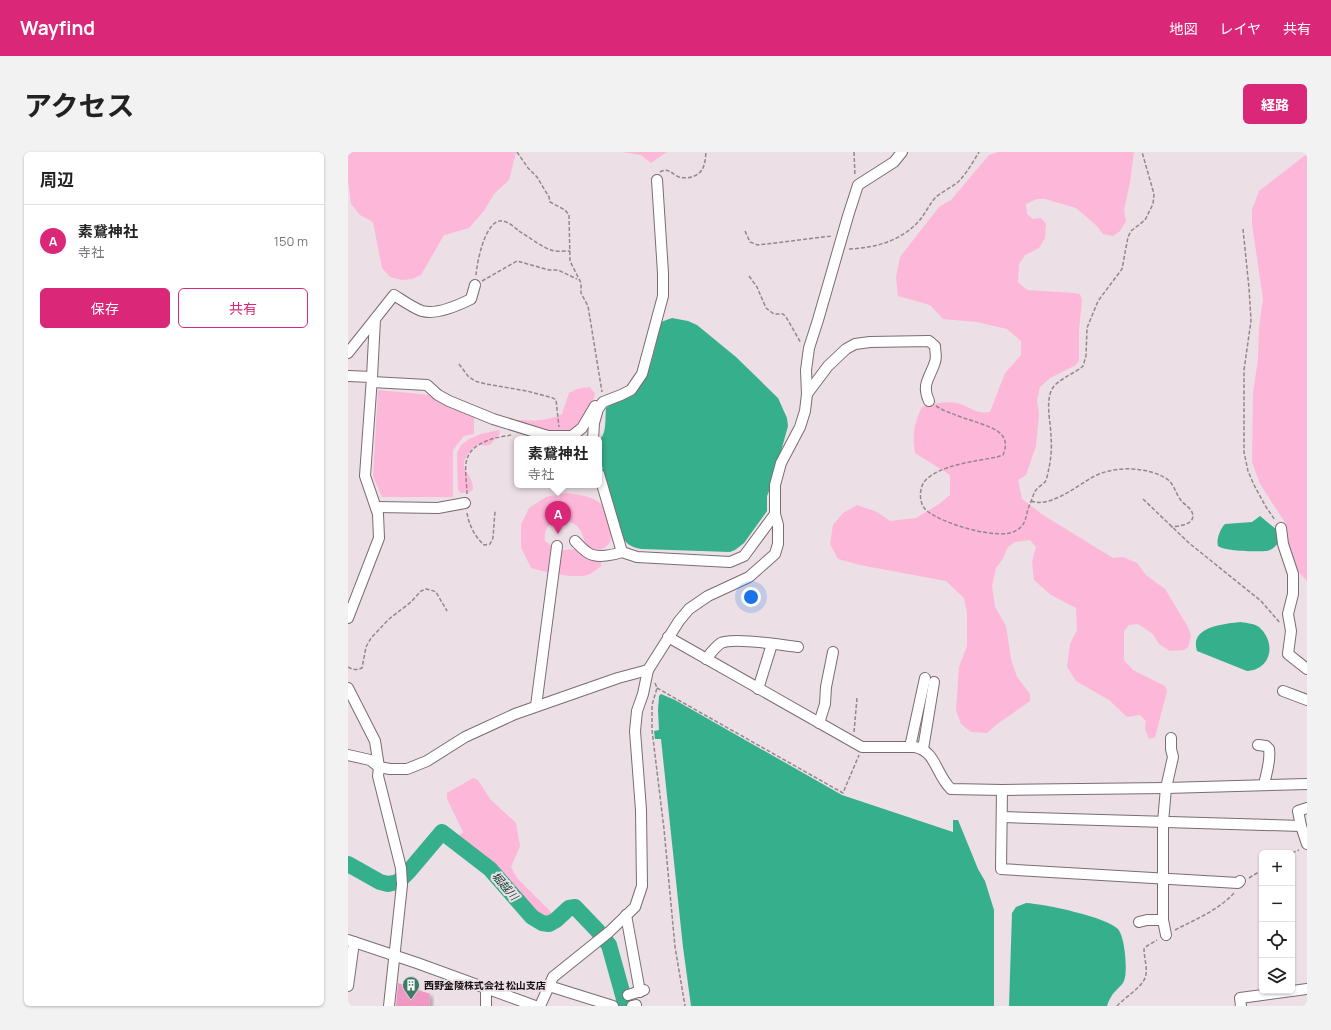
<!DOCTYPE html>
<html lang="ja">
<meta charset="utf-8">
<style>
:root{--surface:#fff;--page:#f2f2f2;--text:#222;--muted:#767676;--line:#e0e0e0;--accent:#db2777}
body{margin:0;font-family:Manrope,"Noto Sans JP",sans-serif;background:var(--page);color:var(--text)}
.controls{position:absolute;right:12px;bottom:12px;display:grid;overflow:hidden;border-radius:6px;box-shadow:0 1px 3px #0004}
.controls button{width:36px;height:36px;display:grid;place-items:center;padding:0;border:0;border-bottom:1px solid var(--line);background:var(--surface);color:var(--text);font:20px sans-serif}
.you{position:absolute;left:403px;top:445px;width:14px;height:14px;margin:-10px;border:3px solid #fff;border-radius:50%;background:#1a73e8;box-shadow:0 0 0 6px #1a73e833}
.badge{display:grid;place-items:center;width:26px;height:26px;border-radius:50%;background:var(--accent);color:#fff;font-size:13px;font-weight:700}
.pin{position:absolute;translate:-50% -33px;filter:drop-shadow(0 1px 2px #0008)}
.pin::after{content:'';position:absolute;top:21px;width:14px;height:12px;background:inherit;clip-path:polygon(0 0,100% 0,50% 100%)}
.popup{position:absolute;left:166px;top:284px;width:88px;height:52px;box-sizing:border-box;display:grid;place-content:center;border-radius:6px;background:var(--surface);filter:drop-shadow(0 1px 3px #0005);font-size:13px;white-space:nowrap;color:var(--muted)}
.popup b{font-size:15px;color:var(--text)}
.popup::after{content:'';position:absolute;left:50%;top:100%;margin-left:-8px;border:8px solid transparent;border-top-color:var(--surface)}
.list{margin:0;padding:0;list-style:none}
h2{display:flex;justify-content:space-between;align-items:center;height:52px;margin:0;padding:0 16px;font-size:17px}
h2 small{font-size:13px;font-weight:400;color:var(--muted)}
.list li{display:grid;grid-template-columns:26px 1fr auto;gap:12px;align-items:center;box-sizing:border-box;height:72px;padding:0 16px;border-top:1px solid var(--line)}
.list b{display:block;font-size:15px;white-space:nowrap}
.list p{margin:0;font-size:13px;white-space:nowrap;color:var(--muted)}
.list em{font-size:13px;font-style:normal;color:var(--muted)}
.actions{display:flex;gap:8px;padding:12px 16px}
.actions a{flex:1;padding:9px 0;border:1px solid var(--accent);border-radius:6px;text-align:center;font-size:14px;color:var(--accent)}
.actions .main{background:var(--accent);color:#fff}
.icon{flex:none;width:22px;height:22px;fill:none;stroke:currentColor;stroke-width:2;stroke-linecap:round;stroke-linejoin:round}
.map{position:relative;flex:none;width:959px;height:854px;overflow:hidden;border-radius:6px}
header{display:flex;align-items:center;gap:24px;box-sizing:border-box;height:56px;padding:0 20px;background:var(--accent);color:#fff}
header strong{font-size:19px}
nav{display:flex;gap:22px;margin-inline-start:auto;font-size:14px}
.intro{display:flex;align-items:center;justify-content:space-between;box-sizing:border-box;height:96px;padding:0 24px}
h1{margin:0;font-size:28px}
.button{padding:10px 18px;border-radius:6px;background:var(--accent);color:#fff;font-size:14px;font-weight:700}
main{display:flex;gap:24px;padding:0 24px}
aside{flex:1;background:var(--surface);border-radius:6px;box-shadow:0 1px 3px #0004}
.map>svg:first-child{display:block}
.green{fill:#fdb7d9}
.water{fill:#36af8d}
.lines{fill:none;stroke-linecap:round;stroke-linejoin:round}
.river{stroke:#36af8d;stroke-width:16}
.building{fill:#f098c4;filter:url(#shadow)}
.minor-casing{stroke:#796d72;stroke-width:12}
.path{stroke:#92888d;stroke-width:1.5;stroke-dasharray:4 2;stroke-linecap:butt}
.minor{stroke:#fff;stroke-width:10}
.labels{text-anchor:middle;stroke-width:4;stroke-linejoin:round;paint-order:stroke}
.poi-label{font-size:10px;font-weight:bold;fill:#151012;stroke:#ecdfe5;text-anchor:start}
.water-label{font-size:11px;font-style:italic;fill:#073c2e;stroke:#ecdfe5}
</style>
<header>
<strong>Wayfind</strong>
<nav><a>地図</a><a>レイヤ</a><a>共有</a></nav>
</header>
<div class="intro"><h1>アクセス</h1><a class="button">経路</a></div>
<main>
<aside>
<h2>周辺<small></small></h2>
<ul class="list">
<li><span class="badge">A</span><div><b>素鵞神社</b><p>寺社</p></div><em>150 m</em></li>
</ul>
<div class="actions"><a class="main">保存</a><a>共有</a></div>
</aside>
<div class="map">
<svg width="959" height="854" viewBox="0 0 959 854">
<defs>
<filter id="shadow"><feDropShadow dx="3.5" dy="3.5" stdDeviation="2" flood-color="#0004"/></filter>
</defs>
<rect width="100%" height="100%" fill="#ecdfe5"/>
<!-- green -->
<g class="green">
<path d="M0 0H168L161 28 146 42 136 59 121 76 96 83 73 123 64 127 54 128 42 125 34 116 25 70 12 63 3 52 0 28Z"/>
<path d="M274 0H319L303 11 293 3Z"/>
<path d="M650 0H786L782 30 776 58 778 69 772 79 765 84 755 82 749 74 728 56 697 47H689L678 52 679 62 685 67 693 66 698 72 697 86 691 96 677 103 671 112 670 130 679 138 726 141 732 142 734 148 731 178V208L728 213 702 226 692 235 689 248 691 262 688 294 678 323 670 328 674 347 695 363 765 406 775 405 789 411 798 423 817 437 840 475 843 484 840 495 836 498 822 499 811 492 805 482 790 472 781 473 776 479V508L785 518 817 534 819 539 807 585 801 587 797 577 798 569 792 563 779 565 761 548 728 529 719 515 722 492 729 478 728 456 703 443 686 428 684 410 688 395 682 388 667 390 660 395 654 408 648 416 644 434 647 455 658 474 663 507 669 525 682 542V549L648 573 639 581 623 580 613 572 608 558 611 515 619 494V461L616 446 598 429 512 413 490 407 482 392 485 373 495 361 509 353 529 360 542 369 568 366 591 352 602 343V323L567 301C564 282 566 272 574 255 587 252 599 248 612 252 624 256 628 262 642 260L657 221 673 203V189L659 177 629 170 595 167 582 153 550 144 548 125 552 105 591 55 603 48 641 3Z"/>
<path d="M959 2V429L950 419 943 403 939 393 938 372 912 332 904 310 905 241 910 207 911 175 915 147 904 72V58L911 39Z"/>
<path d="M242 235 247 242C244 253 235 274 225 279 212 285 183 275 169 272L170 268C186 269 200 269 214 262L221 241 229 237Z"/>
<path d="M30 238 83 243 126 264V282L116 284 105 298V345H34L25 324Z"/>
<path d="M151 278 152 282C143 289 145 297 130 292 122 298 112 308 118 319 122 326 125 329 125 337L122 340 113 341 110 338 109 301 113 293 121 287 133 282Z"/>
<path d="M218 341C232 343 252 344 257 359 261 372 270 390 254 397 250 399 246 399 242 396 235 391 236 382 230 375 223 368 210 366 202 372 197 377 196 383 197 389L206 396 214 398 229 397 253 409V414C249 417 246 420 242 422 229 428 198 420 183 416L173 395V373L181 356 198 345Z"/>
<path d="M125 626 130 628 142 647 168 671 172 694 163 715 169 726 205 762 203 766 195 768 186 763 144 715 109 686 115 680 99 647V641Z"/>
</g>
<!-- water -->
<g class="water">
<path d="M324 166 340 169 349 173 388 205 430 246 439 266 440 274 424 332 419 344V359L396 391 387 398 382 400 293 397C283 395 277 392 273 382L251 303V288C259 282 257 266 258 256 266 249 277 248 285 241 304 226 307 192 313 170Z"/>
<path d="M912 364 929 378 930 391C927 395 923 399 917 399 909 400 876 399 870 394 868 388 872 377 877 372L904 370Z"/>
<path d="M893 470C899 471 907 472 911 475 929 491 923 518 899 519L849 499C841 474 877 472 893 470Z"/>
<path d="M313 542 327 548 494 643 605 680V668H610L630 717 637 729 646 758V854H343L335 795 313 587H307L306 579 311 578 310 558 311 544Z"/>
<path d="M678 751C697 752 758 765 770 777 777 785 780 819 776 829 773 835 766 839 763 845 761 848 760 851 759 854H661L664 761 668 755Z"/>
</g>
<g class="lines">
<!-- river -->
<path class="river" d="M0 712 32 730 40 732 50 730 61 719 94 680 142 717 184 765 194 771 201 772 208 768 221 756 227 755 249 778 261 793 278 854"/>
</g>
<!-- building -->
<path class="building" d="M50 831 82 842 81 854H48Z"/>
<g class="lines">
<!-- minor casing -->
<g class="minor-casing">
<g id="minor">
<path d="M0 201 27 167"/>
<path d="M0 224 24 225 17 324 30 362 31 386 0 466"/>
<path d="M24 225 27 167 46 143C54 148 65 156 74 159 88 163 111 153 123 147L127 133"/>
<path d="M24 230 79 233 90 243 101 249 145 267 200 284H224L234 276 247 254"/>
<path d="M459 242 480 214 498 197 507 192 522 190 581 189 587 194C587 199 589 205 587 210 582 226 573 232 581 249"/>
<path d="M245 287 246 271 250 257 255 250 273 243 283 238 294 222 315 144V121L309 28"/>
<path d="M251 322 274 400 289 405 382 410 396 404 427 362"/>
<path d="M28 355 90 356 117 351"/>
<path d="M933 376 935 392 945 422V442L940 462 943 479 940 502 959 517"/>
<path d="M227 389C231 393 236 399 242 402 250 406 266 403 274 400"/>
<path d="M320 485 514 595H567C588 599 588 623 603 637L654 638 818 636 959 632"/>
<path d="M358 507C362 502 367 495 373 491 384 485 436 493 450 495"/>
<path d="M0 536 27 589 31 615 30 624 53 716 54 733 41 854"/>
<path d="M410 537 424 492"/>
<path d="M935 539 959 548"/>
<path d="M188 554 209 394"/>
<path d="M471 571 477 552 478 535 485 500"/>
<path d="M910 593 918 594 921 597C923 609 918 622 916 633"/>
<path d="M562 595 577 526"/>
<path d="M575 597 586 530"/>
<path d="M0 603 22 608 31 615 42 617H59L79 609 117 585 167 562 270 526 300 518"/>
<path d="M654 638 653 717 890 731 892 729"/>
<path d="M959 656 950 659 953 674 959 692"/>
<path d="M654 665 953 674"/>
<path d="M278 763 292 840"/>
<path d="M815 768 818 783"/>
<path d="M791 770 799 768H815V670L818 636 825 605 823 597V586"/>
<path d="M0 788 69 811 187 854"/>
<path d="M0 834 6 790"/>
<path d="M201 834 265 854"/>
<path d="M280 843 296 838"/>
<path d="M138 854V836"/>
<path d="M192 854 205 825 261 780 287 755 294 734 293 658 287 579 289 559 295 542 300 518 331 469 341 457 360 444 401 425 427 402 430 392V373L427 362V333L433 311 452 275 457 259 459 242 458 218 461 196 470 168 500 64 510 33 546 10 554 0"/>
<path d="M284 854 288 853"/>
<path d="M893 854 892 846 959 837"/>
</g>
</g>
<!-- path -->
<g class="path">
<path d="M169 0 180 16 189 25 201 45 202 50 217 58 221 63 222 109 233 131V141L240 154 254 240"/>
<path d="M506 0 507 24"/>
<path d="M312 20C320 15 324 22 331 25 335 26 340 26 344 25 356 21 357 12 358 0"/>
<path d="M895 77 901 136 903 169 896 218V300L900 319 906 333 918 355 927 368"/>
<path d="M397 79 402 90 410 93 484 84"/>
<path d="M501 97C527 96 553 89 571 69 577 62 581 53 587 46 593 40 603 36 610 30 618 22 625 10 631 0"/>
<path d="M128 123C129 111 137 66 155 69 161 70 167 76 171 79 181 85 192 94 203 98 209 100 216 99 222 99"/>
<path d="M401 124 409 135 418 156 426 162H435L438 165 453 191"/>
<path d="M134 129 169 109 201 118H210L229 127"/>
<path d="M111 212 120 224 127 229 138 232 179 239 205 246 208 248 211 275"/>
<path d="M588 254 595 258C605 262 615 266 625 269 641 275 665 279 655 303L649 305C629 309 589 313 576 330 571 337 571 352 578 358 592 371 653 390 669 378 680 371 677 362 682 352 684 348 685 342 688 338 690 335 694 333 697 330 699 327 700 320 701 316 703 306 704 295 703 285 703 271 697 251 704 237 710 227 726 222 735 214L738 204 739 176 750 149 774 117 780 85 783 79 797 68 805 52 806 42 794 0"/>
<path d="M119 342C119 333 116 315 119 307 124 290 148 285 164 283"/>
<path d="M795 347 841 391 913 449 932 471"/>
<path d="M683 349C701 356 728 335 743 326 755 319 771 316 784 317 797 318 808 320 819 327 826 332 827 340 832 347 835 352 842 355 844 360 849 373 831 374 823 375"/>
<path d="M119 361C121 373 127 385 136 393L142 392 145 386 147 359"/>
<path d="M0 515C5 518 8 518 14 516L18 495 23 486 41 467 63 450 73 439 78 437 83 438 88 440 99 459"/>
<path d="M307 531 309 536 304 553V578L316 677 327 795 337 854"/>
<path d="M309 536 495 641 511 603"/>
<path d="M506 580 509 546"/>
<path d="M944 701 951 698"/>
<path d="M901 726 914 718"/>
<path d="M827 778C848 767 871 758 887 740"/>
<path d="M769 854C778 844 797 834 798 822 799 813 796 805 796 797L799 794 809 788"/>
</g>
<!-- minor -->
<use href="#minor" class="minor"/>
</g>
<!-- icons -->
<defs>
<g id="building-pin" transform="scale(0.9)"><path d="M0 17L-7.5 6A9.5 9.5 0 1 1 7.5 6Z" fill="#3e7b67" stroke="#ecdfe5"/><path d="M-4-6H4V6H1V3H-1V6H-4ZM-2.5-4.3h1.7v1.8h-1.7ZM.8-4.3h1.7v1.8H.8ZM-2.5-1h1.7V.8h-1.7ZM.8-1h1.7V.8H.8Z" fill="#fff"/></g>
</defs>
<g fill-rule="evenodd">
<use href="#building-pin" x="63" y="833"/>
</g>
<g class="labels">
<!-- poi labels -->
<g class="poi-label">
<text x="76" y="837">西野金陵株式会社 松山支店</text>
</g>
<!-- water labels -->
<g class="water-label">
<text transform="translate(157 734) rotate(49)" y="4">堀越川</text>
</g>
</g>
</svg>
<div class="controls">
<button>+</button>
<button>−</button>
<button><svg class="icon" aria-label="locate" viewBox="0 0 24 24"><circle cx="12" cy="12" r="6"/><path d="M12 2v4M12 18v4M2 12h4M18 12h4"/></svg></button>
<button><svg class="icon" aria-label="layers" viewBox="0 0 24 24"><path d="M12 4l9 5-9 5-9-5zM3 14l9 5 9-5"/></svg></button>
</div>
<div class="you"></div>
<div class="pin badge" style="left:210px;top:382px">A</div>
<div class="popup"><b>素鵞神社</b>寺社</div>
</div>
</main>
